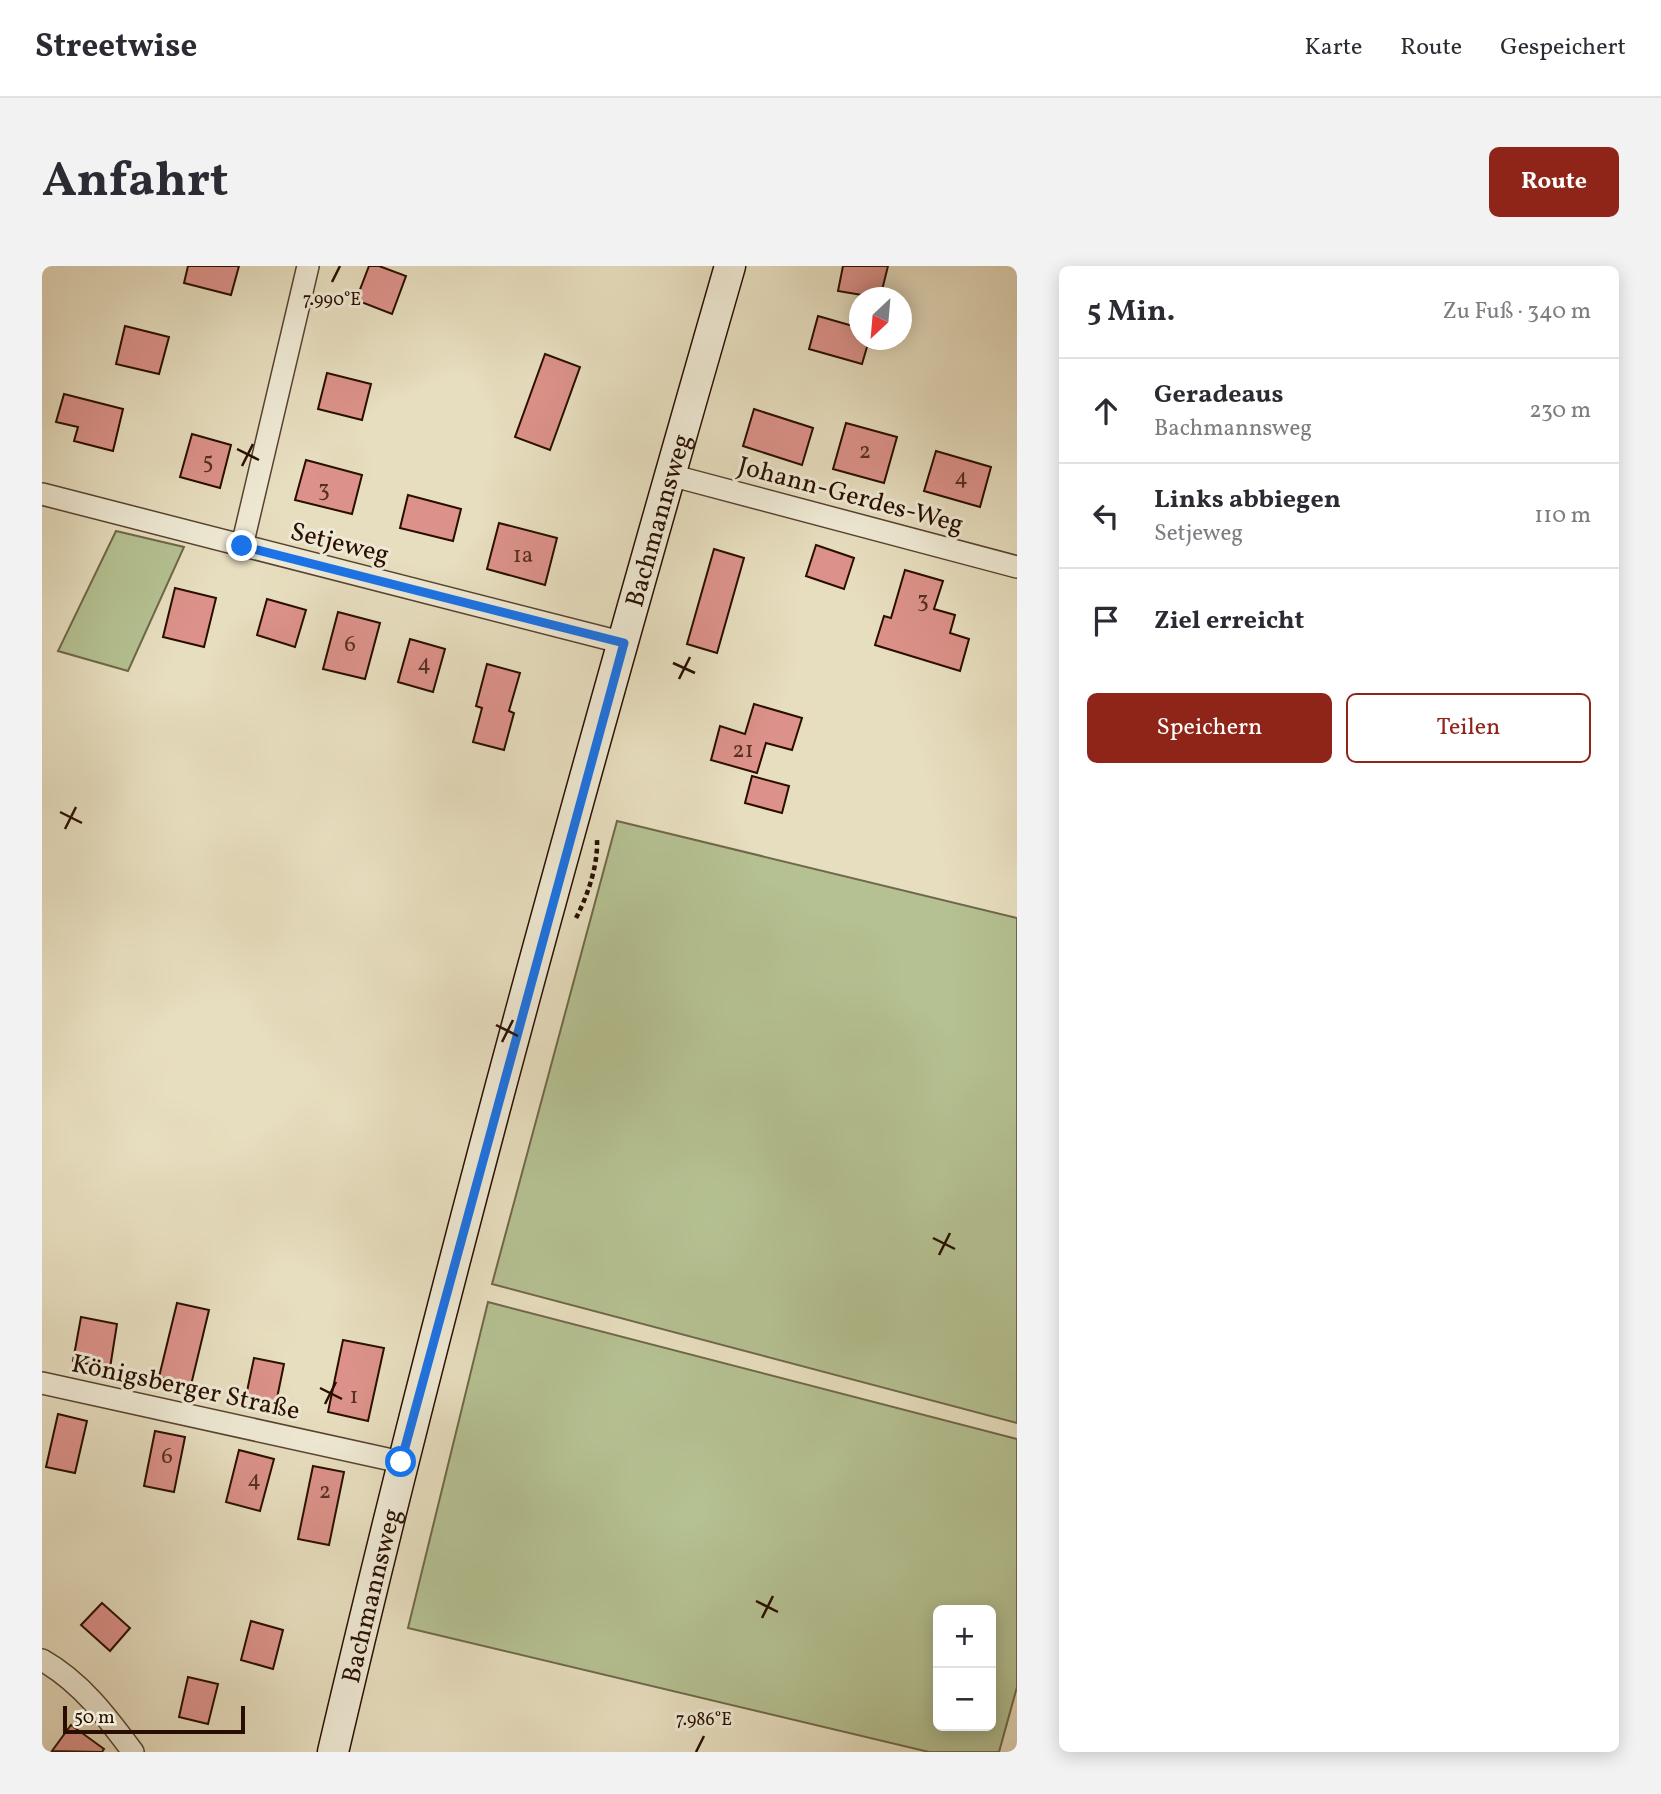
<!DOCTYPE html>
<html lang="de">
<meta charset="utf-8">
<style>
:root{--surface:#fff;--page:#f2f2f3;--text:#2b2b33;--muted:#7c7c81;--line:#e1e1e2;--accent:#8f2418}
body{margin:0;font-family:Vollkorn,serif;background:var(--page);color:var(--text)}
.controls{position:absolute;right:21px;bottom:21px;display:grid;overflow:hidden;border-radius:10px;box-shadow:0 4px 18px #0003}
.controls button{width:63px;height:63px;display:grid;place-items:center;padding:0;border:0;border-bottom:2px solid var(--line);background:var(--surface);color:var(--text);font:35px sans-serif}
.compass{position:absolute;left:807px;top:21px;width:63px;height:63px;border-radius:50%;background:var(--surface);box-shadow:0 4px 18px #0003;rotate:206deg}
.scale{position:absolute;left:21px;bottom:18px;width:182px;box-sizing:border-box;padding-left:7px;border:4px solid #290e00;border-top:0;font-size:19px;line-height:24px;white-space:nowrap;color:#290e00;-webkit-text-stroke:5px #efead5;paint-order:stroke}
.stop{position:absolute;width:21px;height:21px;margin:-16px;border:5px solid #1a73e8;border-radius:50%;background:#fff}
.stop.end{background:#1a73e8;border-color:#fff;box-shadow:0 2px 7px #0008}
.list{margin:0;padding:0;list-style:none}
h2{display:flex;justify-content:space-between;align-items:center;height:91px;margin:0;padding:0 28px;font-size:30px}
h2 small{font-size:23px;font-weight:400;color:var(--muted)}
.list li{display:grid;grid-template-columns:46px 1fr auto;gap:21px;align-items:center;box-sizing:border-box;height:105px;padding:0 28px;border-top:2px solid var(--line)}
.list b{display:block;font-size:26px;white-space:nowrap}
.list p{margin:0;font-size:23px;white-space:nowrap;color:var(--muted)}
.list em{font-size:23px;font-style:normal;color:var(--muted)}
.actions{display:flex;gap:14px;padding:21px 28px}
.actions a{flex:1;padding:16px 0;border:2px solid var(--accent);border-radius:10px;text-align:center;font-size:24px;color:var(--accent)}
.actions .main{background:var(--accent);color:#fff}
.icon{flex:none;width:38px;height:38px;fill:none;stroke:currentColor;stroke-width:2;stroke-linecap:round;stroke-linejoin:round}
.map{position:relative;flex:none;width:975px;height:1486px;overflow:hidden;border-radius:10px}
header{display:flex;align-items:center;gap:42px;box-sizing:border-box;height:98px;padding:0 35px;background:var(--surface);border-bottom:2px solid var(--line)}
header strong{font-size:33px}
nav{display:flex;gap:38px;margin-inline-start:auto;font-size:24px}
.intro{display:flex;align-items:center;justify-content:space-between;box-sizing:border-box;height:168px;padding:0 42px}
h1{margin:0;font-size:49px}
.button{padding:18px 32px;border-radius:10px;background:var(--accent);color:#fff;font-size:24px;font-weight:700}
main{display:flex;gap:42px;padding:0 42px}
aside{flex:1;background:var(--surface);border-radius:10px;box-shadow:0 4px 18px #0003}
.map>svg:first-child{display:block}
.green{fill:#b5c192;stroke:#6f6849;stroke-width:2;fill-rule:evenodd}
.building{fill:#dc928a;stroke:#290e00;stroke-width:2}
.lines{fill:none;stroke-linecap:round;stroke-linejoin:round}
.street-casing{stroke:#584230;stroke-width:24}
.secondary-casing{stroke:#290e00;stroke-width:33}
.path{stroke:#290e00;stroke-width:4.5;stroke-dasharray:5 3.5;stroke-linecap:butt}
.street{stroke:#efead5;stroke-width:21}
.secondary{stroke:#efead5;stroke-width:30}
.route{stroke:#1a73e8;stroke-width:9}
.ticks{fill:none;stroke:#290e00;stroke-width:2.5}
.labels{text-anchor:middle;stroke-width:6;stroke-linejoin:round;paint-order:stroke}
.number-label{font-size:23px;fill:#562f22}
.street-label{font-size:26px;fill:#290e00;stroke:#efead5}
.ticks-label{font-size:18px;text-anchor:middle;fill:#290e00;stroke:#efead5;stroke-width:6;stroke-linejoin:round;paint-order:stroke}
</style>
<header>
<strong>Streetwise</strong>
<nav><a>Karte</a><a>Route</a><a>Gespeichert</a></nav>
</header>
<div class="intro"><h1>Anfahrt</h1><a class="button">Route</a></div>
<main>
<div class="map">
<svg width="975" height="1486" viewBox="0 0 975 1486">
<rect width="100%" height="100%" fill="#e7debf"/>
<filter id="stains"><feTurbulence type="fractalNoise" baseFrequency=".00286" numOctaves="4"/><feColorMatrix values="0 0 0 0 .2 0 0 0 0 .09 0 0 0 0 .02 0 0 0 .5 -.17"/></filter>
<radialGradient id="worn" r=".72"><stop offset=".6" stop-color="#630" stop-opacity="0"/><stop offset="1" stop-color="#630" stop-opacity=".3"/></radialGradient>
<!-- green -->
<g class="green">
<path d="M74 265 142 281 86 405 16 385Z"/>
<path d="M575 555 975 652V1157L450 1018Z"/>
<path d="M446 1036 975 1173V1421L957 1486H887L366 1362ZM949 1344V1460H896V1344Z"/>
</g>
<!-- building -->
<g class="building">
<path d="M146 0H197L189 29 142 17Z"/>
<path d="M327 0H337L364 10 350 48 314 34Z"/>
<path d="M801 0H846L838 32 796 25Z"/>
<path d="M776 50 818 62V74H827L820 98 767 83Z"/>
<path d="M83 60 127 71 117 108 74 98Z"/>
<path d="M503 88 538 101 508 184 473 171Z"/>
<path d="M285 107 329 118 320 154 276 143Z"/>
<path d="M22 128 81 143 71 185 32 175 36 161 14 156Z"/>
<path d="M712 143 771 162 760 199 701 180Z"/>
<path d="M804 157 855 171 842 217 791 203Z"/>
<path d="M150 168 189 179 178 222 138 211Z"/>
<path d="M894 185 949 201 938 241 882 225Z"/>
<path d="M264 194 320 209 310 248 253 234Z"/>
<path d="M366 229 419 243 411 275 358 262Z"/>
<path d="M457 257 515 272 503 319 445 303Z"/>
<path d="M774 279 812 292 802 323 764 310Z"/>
<path d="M672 283 702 292 675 387 645 378Z"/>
<path d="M863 304 901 315 892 343 913 349 908 367 927 373 918 405 833 379 842 350 849 352Z"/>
<path d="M133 322 174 332 162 381 121 371Z"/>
<path d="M225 333 264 344 253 381 215 369Z"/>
<path d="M296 346 338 357 323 413 281 403Z"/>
<path d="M368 373 403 383 391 426 356 416Z"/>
<path d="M445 398 478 407 467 445 472 447 462 484 431 476 440 442 434 440Z"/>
<path d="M712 438 760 452 750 484 724 477 715 507 669 494 678 460 703 468Z"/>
<path d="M710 510 747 520 740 547 703 537Z"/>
<path d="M135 1037 167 1044 149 1119 117 1111Z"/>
<path d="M39 1051 75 1058 68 1102 31 1095Z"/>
<path d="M301 1074 342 1082 326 1155 286 1146Z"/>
<path d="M212 1092 242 1098 234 1137 204 1130Z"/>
<path d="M16 1148 45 1155 33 1207 4 1201Z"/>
<path d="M113 1165 143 1171 132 1226 102 1220Z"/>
<path d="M197 1184 232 1193 218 1245 184 1236Z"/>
<path d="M271 1200 302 1206 287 1279 256 1273Z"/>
<path d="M60 1337 88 1362 68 1385 39 1359Z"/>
<path d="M209 1355 241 1364 231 1403 199 1394Z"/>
<path d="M146 1411 176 1418 166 1458 137 1451Z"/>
<path d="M29 1459 62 1483 60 1486 10 1485Z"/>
</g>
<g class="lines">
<!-- street casing -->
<g class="street-casing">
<g id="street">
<path d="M628 209 975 301"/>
<path d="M0 228 582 377"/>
<path d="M200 280 266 0"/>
<path d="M0 1117 359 1196"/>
<path d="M0 1394C39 1416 65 1451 91 1486"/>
</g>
</g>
<!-- secondary casing -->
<g class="secondary-casing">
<g id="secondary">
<path id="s1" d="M291 1486C408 987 546 493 688 0"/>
</g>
</g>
<!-- path -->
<path class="path" d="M534 652C546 629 556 599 555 574"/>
<!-- street -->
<use href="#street" class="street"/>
<!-- secondary -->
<use href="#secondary" class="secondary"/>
</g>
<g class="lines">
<!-- route -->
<path class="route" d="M200 280 582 377 359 1196"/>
</g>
<!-- ticks -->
<path class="ticks" d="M290 16 298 0M195 183 217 194M200 200 211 178M631 397 653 407M637 413 648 391M18 546 40 557M23 563 34 541M454 759 476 770M460 776 471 754M891 972 913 983M897 989 908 967M278 1122 300 1133M283 1138 294 1116M714 1335 736 1346M720 1352 731 1330M654 1486 662 1470"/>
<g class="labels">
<!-- number labels -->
<g class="number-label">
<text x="823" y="192">2</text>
<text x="166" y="202">5</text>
<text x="919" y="218">4</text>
<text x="282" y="230">3</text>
<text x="481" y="296">1a</text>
<text x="881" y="341">3</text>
<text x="308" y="385">6</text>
<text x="382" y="404">4</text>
<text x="701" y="491">21</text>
<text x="312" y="1137">1</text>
<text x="125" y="1197">6</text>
<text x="212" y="1220">4</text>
<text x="283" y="1232">2</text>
</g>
<!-- street labels -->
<g class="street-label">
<text transform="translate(809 228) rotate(15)" y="9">Johann-Gerdes-Weg</text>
<text dy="9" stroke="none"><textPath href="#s1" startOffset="1274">Bachmannsweg</textPath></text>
<text transform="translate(298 276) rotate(14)" y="9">Setjeweg</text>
<text transform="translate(144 1120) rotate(12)" y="9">Königsberger Straße</text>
<text dy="9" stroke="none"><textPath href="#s1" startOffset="161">Bachmannsweg</textPath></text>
</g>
</g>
<g class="ticks-label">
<text x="290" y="39">7.990°E</text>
<text x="662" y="1459">7.986°E</text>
</g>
<rect width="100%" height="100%" filter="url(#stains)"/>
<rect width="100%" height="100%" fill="url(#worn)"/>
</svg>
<div class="controls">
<button>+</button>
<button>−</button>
</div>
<svg class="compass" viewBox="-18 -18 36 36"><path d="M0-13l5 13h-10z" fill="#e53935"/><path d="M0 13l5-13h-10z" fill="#7c7c81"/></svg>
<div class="scale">50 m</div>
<div class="stop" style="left:359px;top:1196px"></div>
<div class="stop end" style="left:200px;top:280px"></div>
</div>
<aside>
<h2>5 Min.<small>Zu Fuß · 340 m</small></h2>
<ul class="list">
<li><svg class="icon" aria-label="ahead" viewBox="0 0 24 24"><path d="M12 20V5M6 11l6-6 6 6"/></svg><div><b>Geradeaus</b><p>Bachmannsweg</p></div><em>230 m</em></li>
<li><svg class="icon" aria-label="left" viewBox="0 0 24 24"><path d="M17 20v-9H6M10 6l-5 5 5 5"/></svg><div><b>Links abbiegen</b><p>Setjeweg</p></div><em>110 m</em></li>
<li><svg class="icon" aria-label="arrive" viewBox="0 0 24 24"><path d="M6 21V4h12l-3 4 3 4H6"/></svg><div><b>Ziel erreicht</b></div></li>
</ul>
<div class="actions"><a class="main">Speichern</a><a>Teilen</a></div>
</aside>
</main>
